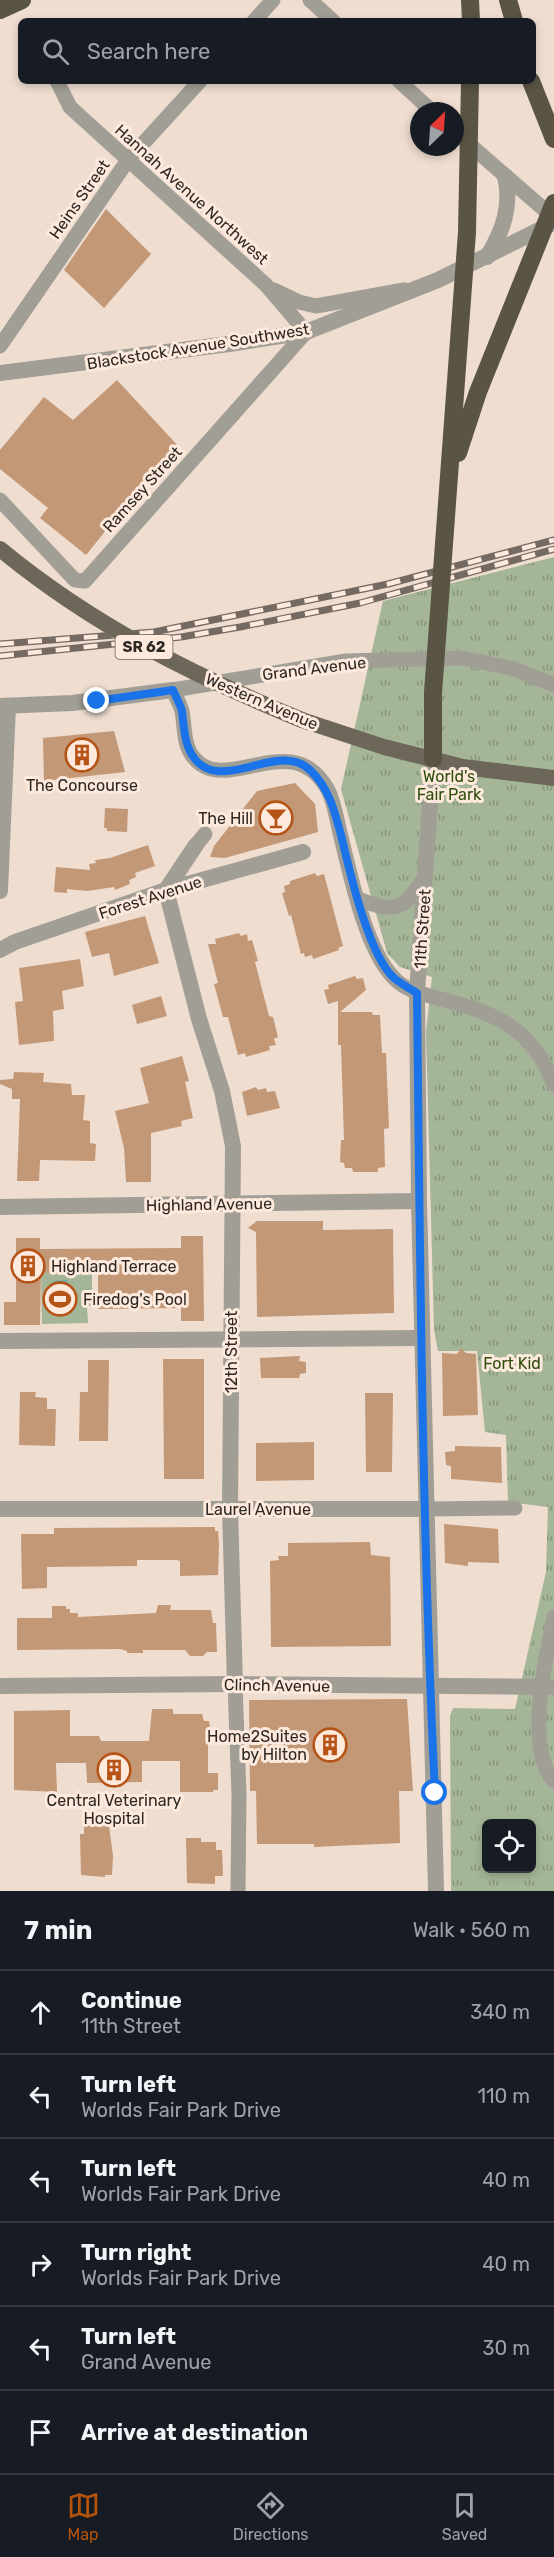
<!DOCTYPE html>
<meta charset="utf-8">
<style>
:root{--surface:#171b24;--page:#242831;--text:#f1f3f6;--muted:#9ea1a6;--line:#363941;--accent:#b45309}
body{margin:0;font-family:Rubik,sans-serif;background:var(--page);color:var(--text)}
.controls{position:absolute;right:18px;bottom:18px;display:grid;overflow:hidden;border-radius:9px;box-shadow:0 3px 9px #0003}
.controls button{width:54px;height:54px;display:grid;place-items:center;padding:0;border:0;border-bottom:2px solid var(--line);background:var(--surface);color:var(--text);font:30px sans-serif}
.compass{position:absolute;left:410px;top:102px;width:54px;height:54px;border-radius:50%;background:var(--surface);box-shadow:0 3px 9px #0003;rotate:25deg}
.stop{position:absolute;width:18px;height:18px;margin:-14px;border:4px solid #1a73e8;border-radius:50%;background:#fff}
.stop.end{background:#1a73e8;border-color:#fff;box-shadow:0 2px 6px #0008}
.list{margin:0;padding:0;list-style:none}
h2{display:flex;justify-content:space-between;align-items:center;height:78px;margin:0;padding:0 24px;font-size:26px}
h2 small{font-size:20px;font-weight:400;color:var(--muted)}
.list li{display:grid;grid-template-columns:39px 1fr auto;gap:18px;align-items:center;box-sizing:border-box;height:84px;padding:0 24px;border-top:2px solid var(--line)}
.list b{display:block;font-size:22px;white-space:nowrap}
.list p{margin:0;font-size:20px;white-space:nowrap;color:var(--muted)}
.list em{font-size:20px;font-style:normal;color:var(--muted)}
.icon{flex:none;width:33px;height:33px;fill:none;stroke:currentColor;stroke-width:2;stroke-linecap:round;stroke-linejoin:round}
.map{position:relative;flex:none;width:554px;height:1891px;overflow:hidden}
.search{position:absolute;background:var(--surface);box-shadow:0 3px 9px #0003;left:18px;right:18px;top:18px;height:66px;display:flex;align-items:center;gap:15px;box-sizing:border-box;padding:0 21px;border-radius:9px;color:var(--muted);font-size:22px}
.sheet{height:582px;background:var(--surface)}
nav{display:flex;justify-content:space-around;align-items:center;box-sizing:border-box;height:84px;border-top:2px solid var(--line);background:var(--surface);font-size:16px;color:var(--muted)}
nav a{display:grid;justify-items:center;gap:3px}
nav .on{color:var(--accent)}
.map>svg:first-child{display:block}
.grass{fill:url(#grass-tufts);fill-rule:evenodd}
.garden{fill:#a4b697}
.water{fill:url(#water-waves)}
.building{fill:#c29877}
.lines{fill:none;stroke-linecap:round;stroke-linejoin:round}
.minor{stroke:#a19e96;stroke-width:15}
.tertiary{stroke:#a19e96;stroke-width:16}
.primary{stroke:#6c6759;stroke-width:16}
.motorway{stroke:#595443;stroke-width:18}
.rail-casing{stroke:#756a62;stroke-width:7}
.rail{stroke:#fdeadd;stroke-width:4.5;stroke-dasharray:14;stroke-linecap:butt}
.primary-bridge{stroke:#6c6759;stroke-width:16}
.motorway-bridge{stroke:#595443;stroke-width:18}
.route{stroke:#1a73e8;stroke-width:8}
.labels{text-anchor:middle;stroke-width:6;stroke-linejoin:round;paint-order:stroke}
.shield{fill:#fdeadd;stroke:#6c625b;stroke-width:1.5}
.shield-label{font-size:15px;font-weight:bold;fill:#2e2823}
.street-label{font-size:16px;fill:#2e2823;stroke:#fdeadd}
.park-label{font-size:16px;fill:#2e4d0b;stroke:#fdeadd}
.poi-label{font-size:16px;fill:#2e2823;stroke:#fdeadd}
</style>
<div class="map">
<svg width="554" height="1891" viewBox="0 0 554 1891">
<defs>
<pattern id="grass-tufts" width="24" height="20" patternUnits="userSpaceOnUse" patternTransform="scale(1.5)"><rect width="24" height="20" fill="#a4b697"/><path d="M3 7l-1-3M5 7V3M7 7l1-3M15 17l-1-3M17 17v-4M19 17l1-3" fill="none" stroke="#86947b"/></pattern>
<pattern id="water-waves" width="16" height="10" patternUnits="userSpaceOnUse" patternTransform="scale(1.5)"><rect width="16" height="10" fill="#6db0b0"/><path d="M0 5q4-4 8 0t8 0" fill="none" stroke="#5a8f8f"/></pattern>
</defs>
<rect width="100%" height="100%" fill="#efddd0"/>
<!-- grass -->
<path class="grass" d="M554 557V1891H451L450 1716 453 1708 515 1709 546 1572 548 1507 508 1502 506 1435 485 1432 477 1351H438L434 1330 426 1032 432 977 400 967 387 953 341 789 383 601ZM486 1824H532V1868H486Z"/>
<!-- garden -->
<path class="garden" d="M92 1272V1306H87L88 1323 42 1324 41 1273Z"/>
<!-- water -->
<path class="water" d="M66 1280 69 1283 68 1315H53L50 1284 54 1281Z"/>
<!-- building -->
<g class="building">
<path d="M106 209 151 254 104 308 64 270Z"/>
<path d="M117 380 180 448 152 473 86 555 40 518 48 508 0 469V450L44 397 73 420Z"/>
<path d="M114 731 125 772 44 781 43 738Z"/>
<path d="M295 783 315 804 318 832 225 858 210 857 214 846 257 791Z"/>
<path d="M105 808 128 809 127 832 107 831V828H104Z"/>
<path d="M148 845 155 866 135 873 136 877 129 880 130 884 115 890 114 887 87 891 67 889V893L54 892 56 867 90 870 89 864 96 863 95 860 110 858Z"/>
<path d="M315 873 317 876 324 874 343 946 338 948 339 950 313 959 312 955 305 957 304 953 301 954 291 915 289 916 282 893 285 892 284 886 290 884V881Z"/>
<path d="M145 916 159 963 114 976 109 953 92 957 85 932Z"/>
<path d="M239 933 241 936 247 934 248 941 252 940 258 961 255 962 269 1016 273 1017 278 1037 274 1039 276 1045 269 1046 270 1050 246 1057 245 1053 238 1055 228 1017H223L214 984 218 983 208 944H216L215 939Z"/>
<path d="M80 959 84 986 62 991 64 1009 53 1011 54 1041 19 1045 15 1002 23 1001 19 968Z"/>
<path d="M355 976 357 979 363 978 366 990 340 1012H372L373 1015H380L382 1053H386L389 1128 384 1129 385 1167 378 1168V1172H353L352 1168H345L344 1163 340 1162 341 1140H344L341 1045H338V1001L328 1004 324 990 329 989 328 985Z"/>
<path d="M161 996 167 1016 137 1024 132 1005Z"/>
<path d="M182 1056 189 1081 185 1082 193 1118 181 1121 182 1126 151 1133V1182H126L124 1148 115 1111 149 1103 140 1068Z"/>
<path d="M14 1072 44 1073 43 1082 71 1084 72 1095H85L83 1120 90 1121V1143L96 1144 95 1161 40 1160 39 1181H17L20 1099H12V1089L0 1084V1080L13 1079Z"/>
<path d="M256 1087 258 1090 266 1088 267 1092 275 1091 280 1108 247 1116 242 1092Z"/>
<path d="M257 1221H323V1230L393 1229 394 1313 257 1317 256 1232 248 1228Z"/>
<path d="M181 1236H203L204 1321H181V1308L98 1309V1272L41 1273 40 1325H4V1302H16V1238H40V1249L181 1248Z"/>
<path d="M461 1348 466 1353 476 1354 478 1415 443 1416 442 1353 457 1354Z"/>
<path d="M300 1356 299 1361 306 1362V1373L300 1374 299 1378H261L260 1358Z"/>
<path d="M163 1359H204V1479H164Z"/>
<path d="M88 1360H109L108 1441H79L80 1392H88Z"/>
<path d="M20 1392H36L35 1397 47 1398V1409H56L55 1446 19 1445Z"/>
<path d="M365 1393H393L392 1472H366Z"/>
<path d="M314 1442V1480L256 1481V1443Z"/>
<path d="M455 1446 501 1447 502 1483 451 1479V1466L446 1465 445 1452 455 1451Z"/>
<path d="M444 1524 498 1529 499 1563 468 1562V1566L445 1563Z"/>
<path d="M215 1527V1531H218L219 1544 218 1575 180 1576V1561L177 1560H137V1566L47 1567V1588L22 1589 21 1534H54V1528Z"/>
<path d="M370 1542 371 1555 390 1557 391 1646 271 1647 270 1561 279 1560 278 1556H288V1543Z"/>
<path d="M158 1605H171L170 1610H211L213 1623H216L217 1652H207L203 1656H190L185 1650H143V1653H127V1651L120 1649 17 1650V1618H52V1606H66V1609H70V1613H78V1617L156 1613Z"/>
<path d="M407 1699 413 1791H399L400 1843 314 1847V1844H257L256 1791H250L249 1700Z"/>
<path d="M152 1709H173V1714H202L204 1721H209L212 1741 208 1744V1773H218V1790H213V1792H180V1761H142V1782L87 1783 86 1763H56L57 1792 14 1790V1711L70 1710V1736H99L101 1741H149Z"/>
<path d="M84 1825 109 1826 113 1856 112 1875H105V1877L81 1875 80 1834H84Z"/>
<path d="M186 1838H201V1842H216V1850H222L223 1876H215V1884L187 1883Z"/>
</g>
<g class="lines">
<!-- minor -->
<g class="minor">
<path d="M310 0 333 21"/>
<path d="M254 21 273 0"/>
<path d="M399 81 432 111"/>
<path d="M455 132 554 218"/>
<path d="M274 290 299 302 316 306 404 290"/>
<path d="M0 346 128 160 200 81"/>
<path d="M0 500 72 577 75 580 85 581 306 332 266 285 70 107 57 81"/>
<path d="M554 685 515 669 462 658 346 661 173 690C176 697 180 704 182 711 185 727 183 745 194 758 226 797 292 725 328 790 334 802 337 820 340 833 350 873 365 948 393 977 404 990 422 994 437 998 494 1013 532 1026 554 1085"/>
<path d="M196 845 205 834"/>
<path d="M358 899C397 914 403 910 425 877"/>
<path d="M427 1509 515 1508"/>
<path d="M554 1617C546 1658 524 1748 554 1781"/>
<path d="M235 1684 239 1794 238 1891"/>
</g>
<!-- tertiary -->
<g class="tertiary">
<path d="M487 257C503 231 512 206 505 176"/>
<path d="M0 373 229 344 306 332 438 280 551 224"/>
<path d="M0 706 72 703 173 690"/>
<path d="M433 759 417 993 419 1201 436 1891"/>
<path d="M196 845 166 890 199 1019 222 1091 233 1146 230 1509 235 1684"/>
<path d="M0 891 8 706"/>
<path d="M0 950 15 942 166 890 303 852"/>
<path d="M0 1207 419 1201"/>
<path d="M0 1341 422 1338"/>
<path d="M0 1509H427"/>
<path d="M0 1686 235 1684 554 1687"/>
</g>
<!-- primary -->
<path class="primary" d="M302 720 384 747 463 767 554 778"/>
<!-- motorway -->
<g class="motorway">
<path d="M470 0 471 21"/>
<path d="M508 0 514 21"/>
<path d="M0 10 22 0"/>
<path d="M531 81 554 139"/>
<path d="M433 759V693"/>
</g>
<!-- rail casing -->
<g class="rail-casing">
<g id="rail">
<path d="M0 644 154 632 388 584 554 540"/>
<path d="M0 656 181 637 240 627 360 603 554 549"/>
</g>
</g>
<!-- rail -->
<use href="#rail" class="rail"/>
<!-- primary-bridge -->
<path class="primary-bridge" d="M0 549C92 625 192 675 302 720"/>
<!-- motorway-bridge -->
<g class="motorway-bridge">
<path d="M458 453 478 392 554 203"/>
<path d="M433 693 467 232 470 81"/>
</g>
</g>
<g class="lines">
<!-- route -->
<path class="route" d="M97 701 173 690C176 697 180 704 182 711 184 726 184 742 192 755 219 798 277 739 310 770 330 789 335 813 342 839 350 873 369 956 394 978 401 984 409 988 417 993 420 1259 422 1527 435 1793"/>
</g>
<!-- icons -->
<defs>
<g id="building-ring" transform="scale(1.725)"><circle r="9.5" fill="#fdeadd" stroke="#b65417" stroke-width="1.5"/><path d="M-4-6H4V6H1V3H-1V6H-4ZM-2.5-4.3h1.7v1.8h-1.7ZM.8-4.3h1.7v1.8H.8ZM-2.5-1h1.7V.8h-1.7ZM.8-1h1.7V.8H.8Z" fill="#b65417"/></g>
<g id="bar-ring" transform="scale(1.725)"><circle r="9.5" fill="#fdeadd" stroke="#b65417" stroke-width="1.5"/><path d="M-6-5H6L.8 .8V4.5H3.5V6h-7V4.5H-.8V.8Z" fill="#b65417"/></g>
<g id="stadium-ring" transform="scale(1.725)"><circle r="9.5" fill="#fdeadd" stroke="#b65417" stroke-width="1.5"/><path d="M0-5a6.5 5 0 1 0 0 10a6.5 5 0 1 0 0-10ZM-3.5-1.8h7v3.6h-7Z" fill="#b65417"/></g>
</defs>
<g fill-rule="evenodd">
<use href="#building-ring" x="82" y="755"/>
<use href="#bar-ring" x="276" y="818"/>
<use href="#building-ring" x="28" y="1266"/>
<use href="#stadium-ring" x="60" y="1299"/>
<use href="#building-ring" x="330" y="1745"/>
<use href="#building-ring" x="114" y="1770"/>
</g>
<g class="labels">
<!-- shield labels -->
<rect class="shield" x="115.5" y="635" width="57" height="24" rx="4.5"/>
<g class="shield-label">
<text x="144" y="652">SR 62</text>
</g>
<!-- street labels -->
<g class="street-label">
<text transform="translate(192 194) rotate(42)" y="6">Hannah Avenue Northwest</text>
<text transform="translate(79 199) rotate(-55)" y="6">Heins Street</text>
<text transform="translate(198 346) rotate(-9)" y="6">Blackstock Avenue Southwest</text>
<text transform="translate(142 489) rotate(-48)" y="6">Ramsey Street</text>
<text transform="translate(314 668) rotate(-7)" y="6">Grand Avenue</text>
<text transform="translate(262 701) rotate(23)" y="6">Western Avenue</text>
<text transform="translate(150 897) rotate(-18)" y="6">Forest Avenue</text>
<text transform="translate(422 929) rotate(-86)" y="6">11th Street</text>
<text transform="translate(209 1204) rotate(-1)" y="6">Highland Avenue</text>
<text transform="translate(231 1352) rotate(-90)" y="6">12th Street</text>
<text x="258" y="1515">Laurel Avenue</text>
<text transform="translate(277 1685) rotate(1)" y="6">Clinch Avenue</text>
</g>
<!-- park labels -->
<g class="park-label">
<text x="449" y="782">World's<tspan x="449" dy="18">Fair Park</tspan></text>
<text x="512" y="1369">Fort Kid</text>
</g>
<!-- poi labels -->
<g class="poi-label">
<text x="82" y="791">The Concourse</text>
<text x="253" y="824" text-anchor="end">The Hill</text>
<text x="51" y="1272" text-anchor="start">Highland Terrace</text>
<text x="83" y="1305" text-anchor="start">Firedog's Pool</text>
<text x="307" y="1742" text-anchor="end">Home2Suites<tspan x="307" dy="18">by Hilton</tspan></text>
<text x="114" y="1806">Central Veterinary<tspan x="114" dy="18">Hospital</tspan></text>
</g>
</g>
</svg>
<div class="controls">
<button><svg class="icon" aria-label="locate" viewBox="0 0 24 24"><circle cx="12" cy="12" r="6"/><path d="M12 2v4M12 18v4M2 12h4M18 12h4"/></svg></button>
</div>
<svg class="compass" viewBox="-18 -18 36 36"><path d="M0-13l5 13h-10z" fill="#e53935"/><path d="M0 13l5-13h-10z" fill="#9ea1a6"/></svg>
<div class="stop" style="left:435px;top:1793px"></div>
<div class="stop end" style="left:97px;top:701px"></div>
<div class="search"><svg class="icon" aria-label="search" viewBox="0 0 24 24"><circle cx="10" cy="10" r="6"/><path d="M15 15l6 6"/></svg>Search here</div>
</div>
<section class="sheet">
<h2>7 min<small>Walk · 560 m</small></h2>
<ul class="list">
<li><svg class="icon" aria-label="ahead" viewBox="0 0 24 24"><path d="M12 20V5M6 11l6-6 6 6"/></svg><div><b>Continue</b><p>11th Street</p></div><em>340 m</em></li>
<li><svg class="icon" aria-label="left" viewBox="0 0 24 24"><path d="M17 20v-9H6M10 6l-5 5 5 5"/></svg><div><b>Turn left</b><p>Worlds Fair Park Drive</p></div><em>110 m</em></li>
<li><svg class="icon" aria-label="left" viewBox="0 0 24 24"><path d="M17 20v-9H6M10 6l-5 5 5 5"/></svg><div><b>Turn left</b><p>Worlds Fair Park Drive</p></div><em>40 m</em></li>
<li><svg class="icon" aria-label="right" viewBox="0 0 24 24"><path d="M7 20v-9h11M14 6l5 5-5 5"/></svg><div><b>Turn right</b><p>Worlds Fair Park Drive</p></div><em>40 m</em></li>
<li><svg class="icon" aria-label="left" viewBox="0 0 24 24"><path d="M17 20v-9H6M10 6l-5 5 5 5"/></svg><div><b>Turn left</b><p>Grand Avenue</p></div><em>30 m</em></li>
<li><svg class="icon" aria-label="arrive" viewBox="0 0 24 24"><path d="M6 21V4h12l-3 4 3 4H6"/></svg><div><b>Arrive at destination</b></div></li>
</ul>
</section>
<nav>
<a class="on"><svg class="icon" aria-label="map" viewBox="0 0 24 24"><path d="M3 6l6-2 6 2 6-2v14l-6 2-6-2-6 2zM9 4v14M15 6v14"/></svg>Map</a>
<a><svg class="icon" aria-label="directions" viewBox="0 0 24 24"><path d="M12 3l9 9-9 9-9-9zM9 14v-3h6M13 9l2 2-2 2"/></svg>Directions</a>
<a><svg class="icon" aria-label="saved" viewBox="0 0 24 24"><path d="M7 4h10v16l-5-4-5 4z"/></svg>Saved</a>
</nav>
